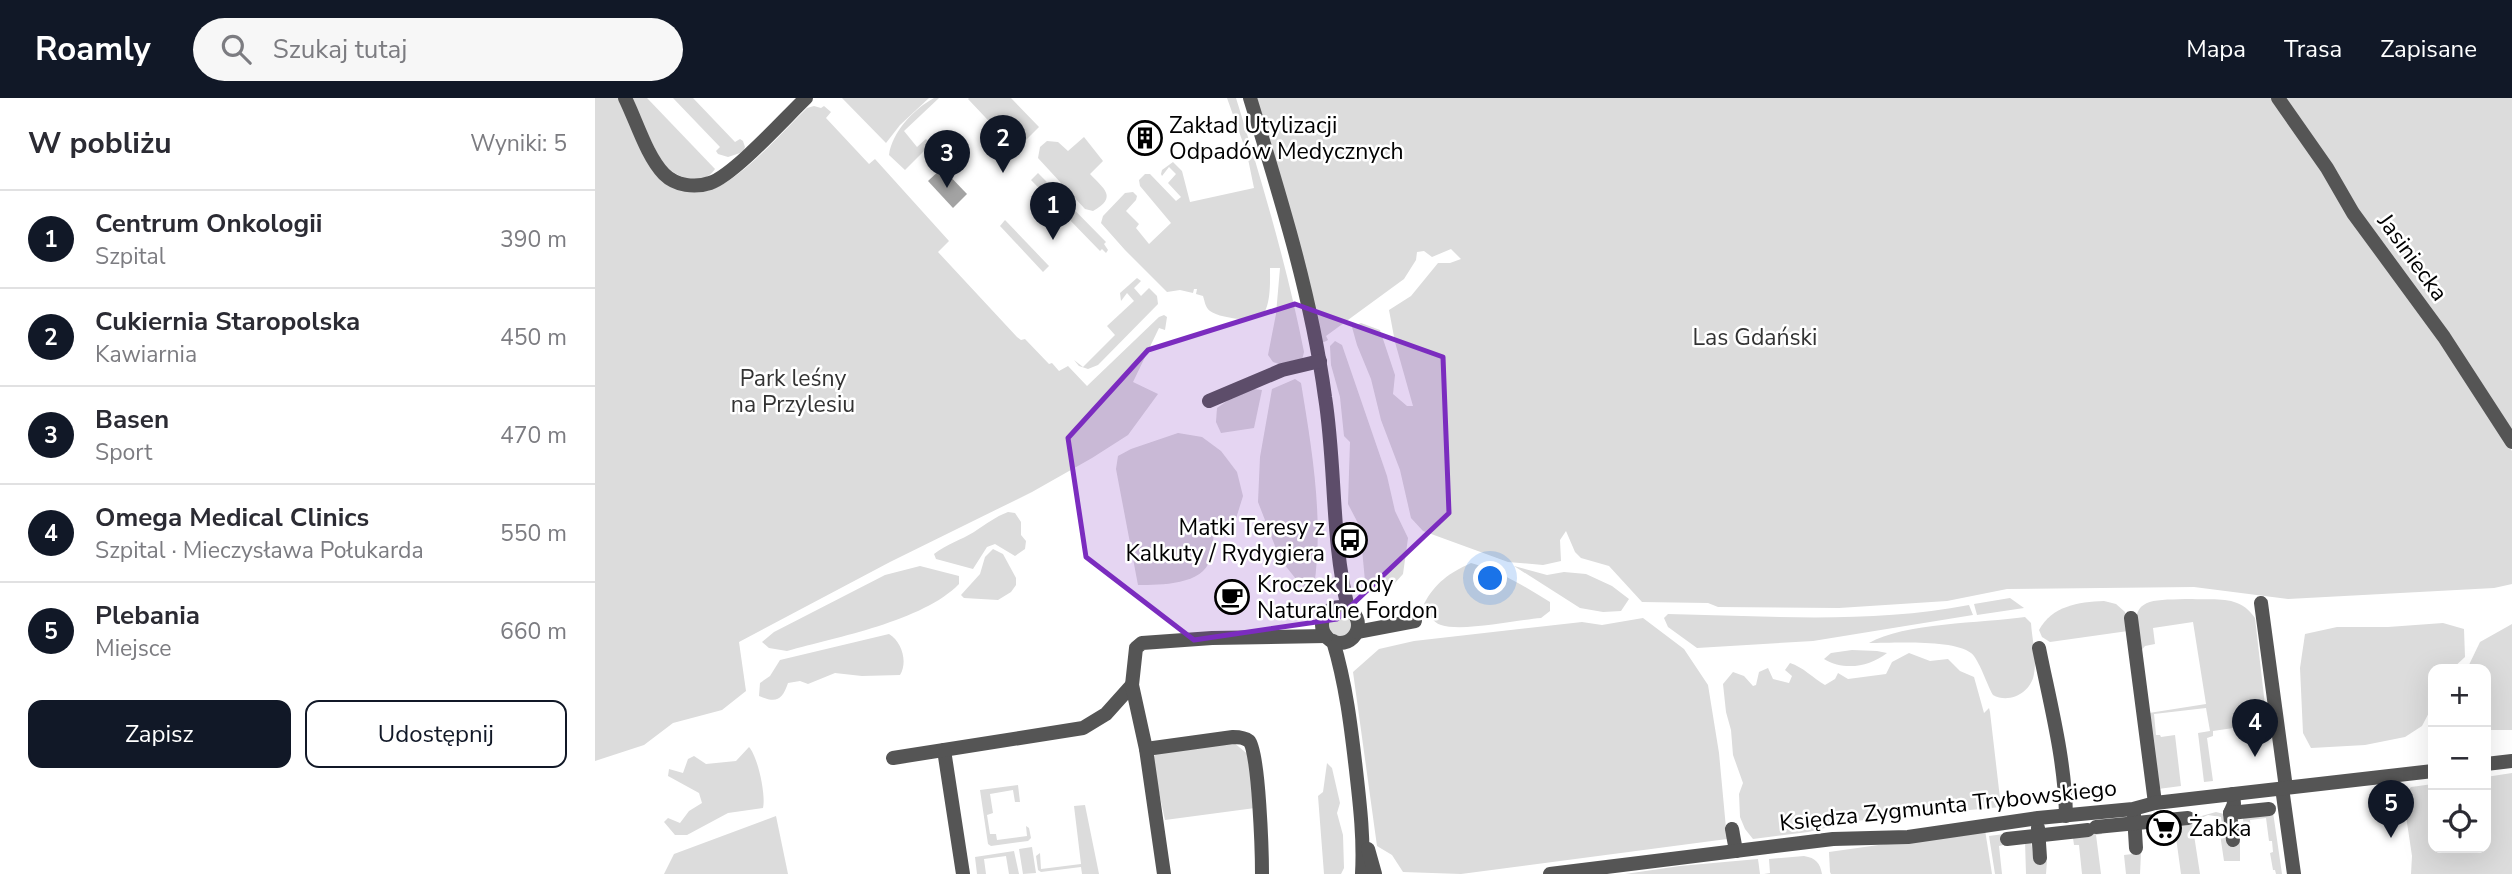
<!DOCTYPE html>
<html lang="pl">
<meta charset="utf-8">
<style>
:root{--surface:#fff;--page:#f7f7f7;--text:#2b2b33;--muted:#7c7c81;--line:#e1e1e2;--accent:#111827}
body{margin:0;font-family:"Nunito Sans",sans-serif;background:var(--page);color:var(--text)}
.controls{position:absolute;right:21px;bottom:21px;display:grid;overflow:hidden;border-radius:14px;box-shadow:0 7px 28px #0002}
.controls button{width:63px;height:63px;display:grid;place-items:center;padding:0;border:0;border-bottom:2px solid var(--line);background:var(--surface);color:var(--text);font:35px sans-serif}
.you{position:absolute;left:896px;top:481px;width:24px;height:24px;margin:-18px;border:5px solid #fff;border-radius:50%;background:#1a73e8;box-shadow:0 0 0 10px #1a73e833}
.badge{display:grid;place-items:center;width:46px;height:46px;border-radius:50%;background:var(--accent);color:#fff;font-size:23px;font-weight:700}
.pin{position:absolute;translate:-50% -58px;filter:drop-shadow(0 2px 4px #0008)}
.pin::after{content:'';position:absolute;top:37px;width:24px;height:21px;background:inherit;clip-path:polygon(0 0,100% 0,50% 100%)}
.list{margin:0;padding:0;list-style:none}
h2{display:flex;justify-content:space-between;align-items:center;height:91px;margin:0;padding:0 28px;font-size:30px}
h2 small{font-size:23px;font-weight:400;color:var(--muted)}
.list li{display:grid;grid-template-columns:46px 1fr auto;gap:21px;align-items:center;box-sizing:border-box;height:98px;padding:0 28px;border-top:2px solid var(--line)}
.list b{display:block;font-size:26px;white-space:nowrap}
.list p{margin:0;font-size:23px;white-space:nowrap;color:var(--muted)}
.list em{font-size:23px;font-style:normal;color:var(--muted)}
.actions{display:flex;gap:14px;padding:21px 28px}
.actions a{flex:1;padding:16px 0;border:2px solid var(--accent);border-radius:14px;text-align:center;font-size:24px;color:var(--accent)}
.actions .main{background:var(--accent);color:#fff}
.icon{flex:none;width:38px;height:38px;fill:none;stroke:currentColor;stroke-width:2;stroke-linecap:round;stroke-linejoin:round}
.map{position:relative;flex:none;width:1917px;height:776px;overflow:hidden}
header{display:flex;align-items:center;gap:42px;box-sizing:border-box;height:98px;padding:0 35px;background:var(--accent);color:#fff}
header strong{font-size:33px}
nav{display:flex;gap:38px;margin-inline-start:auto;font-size:24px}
.search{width:490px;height:63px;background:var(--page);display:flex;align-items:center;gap:18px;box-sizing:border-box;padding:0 24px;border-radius:38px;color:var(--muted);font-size:26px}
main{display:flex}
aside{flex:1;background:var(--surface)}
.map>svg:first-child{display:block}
.green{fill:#dcdcdc}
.water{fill:#a3a3a3}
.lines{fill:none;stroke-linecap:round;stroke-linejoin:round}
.minor{stroke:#555;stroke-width:14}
.marked{fill:#7b2cbf;fill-opacity:0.2;stroke:#7b2cbf;stroke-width:5;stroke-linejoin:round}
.labels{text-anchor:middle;stroke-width:5;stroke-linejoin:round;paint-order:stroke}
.poi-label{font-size:23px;fill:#000;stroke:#fff;text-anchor:start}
.street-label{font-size:23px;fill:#000;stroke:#fff}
.park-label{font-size:23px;fill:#333;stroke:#fff}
</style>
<header>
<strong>Roamly</strong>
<div class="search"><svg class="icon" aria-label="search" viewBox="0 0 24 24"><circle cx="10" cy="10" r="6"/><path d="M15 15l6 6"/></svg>Szukaj tutaj</div>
<nav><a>Mapa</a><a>Trasa</a><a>Zapisane</a></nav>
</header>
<main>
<aside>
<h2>W pobliżu<small>Wyniki: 5</small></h2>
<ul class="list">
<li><span class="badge">1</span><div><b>Centrum Onkologii</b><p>Szpital</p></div><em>390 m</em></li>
<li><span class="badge">2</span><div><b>Cukiernia Staropolska</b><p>Kawiarnia</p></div><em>450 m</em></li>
<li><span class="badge">3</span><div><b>Basen</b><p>Sport</p></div><em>470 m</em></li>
<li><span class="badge">4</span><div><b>Omega Medical Clinics</b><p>Szpital · Mieczysława Połukarda</p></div><em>550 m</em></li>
<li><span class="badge">5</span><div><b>Plebania</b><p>Miejsce</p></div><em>660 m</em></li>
</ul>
<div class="actions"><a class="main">Zapisz</a><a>Udostępnij</a></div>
</aside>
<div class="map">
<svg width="1917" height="776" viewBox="0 0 1917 776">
<rect width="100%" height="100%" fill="#fff"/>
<!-- green -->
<g class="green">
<path d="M0 0H24L53 65 111 93C142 87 188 33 212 10L219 8 226 10 229 8 236 14 231 20 274 66 280 61 354 143 343 154 422 239 426 242 430 241 454 266 457 265 464 273 473 268 492 288 564 219 569 217 572 219 570 232 564 230 538 284 563 296 533 337 497 360 437 394 295 464 144 544 151 593 127 612 78 625 49 647 0 663Z"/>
<path d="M35 0H52L120 71C107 91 78 79 66 63Z"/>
<path d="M78 0H98L140 44 145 41 148 43 150 49 148 54 133 59 123 56 121 53 125 49Z"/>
<path d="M247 0H334L305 27 291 45Z"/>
<path d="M339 0H344L309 33 322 49 331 41 336 46 310 72 294 57C297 34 319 11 339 0Z"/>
<path d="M374 0H416L444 29 428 45 430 47 423 54 373 1Z"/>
<path d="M632 0H641C667 84 692 168 709 254L707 262 684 266 678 264 673 257 681 216 685 170H675C675 182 676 204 669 215 662 226 624 220 615 213 610 209 610 204 608 198L601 196 602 191H599L598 195 585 192 572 194 530 152 506 125 508 118 530 95 538 94 542 98 541 102 531 113 544 126 541 130 554 146 576 125 545 88 544 82 550 76H555L581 103 586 99 573 85 581 76 574 69 567 78 566 76 567 72 578 64 587 73 595 104 659 90 652 56Z"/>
<path d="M660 0H1917V345L1913 347 1917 353V486L1899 490 1693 501 1599 489 1412 491 1352 503 1244 510 1123 509 1113 505 1047 504 1014 468 986 460 980 454 971 433 965 442 966 463 948 467 913 464 828 433 816 420 805 372 786 322 776 281 762 247 757 229 766 225 785 232 800 277 798 296 812 308H818L800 244 794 212 816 198 843 165H855L866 161 856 151 837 159 829 153 822 154 821 162 809 181 731 238 733 242 727 245Z"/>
<path d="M489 39 508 63 495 76C509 91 523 99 498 113L490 111 443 60 445 49 452 43 463 44 473 53Z"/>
<path d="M443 75 511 144 509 146 513 152 511 155 507 151 505 153 436 82Z"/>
<path d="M410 122 454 168 448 174 405 128Z"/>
<path d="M542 180 546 183 539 190 546 198 554 190 562 198 563 206 503 267 493 271 484 268 479 262 488 269 520 237 512 228 539 203 532 195 526 203 525 195Z"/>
<path d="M740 243 747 247 792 378 800 413 813 440 808 476 799 486 779 491 770 483 765 429 753 406 755 344 749 338 745 299 736 267 735 248Z"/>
<path d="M700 281 706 285C717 352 729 421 719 489L709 491 685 461 663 404 665 359 677 291Z"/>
<path d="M658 291 667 292 659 330 626 335 621 324 622 310 639 298Z"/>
<path d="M583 335 607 339 626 353 642 374 648 398 639 427 619 434C618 442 618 452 615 461 609 487 565 487 543 487L521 371 523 358 536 351Z"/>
<path d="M413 414 420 415 426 424V437L431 443 430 451 420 458 400 446 392 449 378 471 341 461 339 456C352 446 366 442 379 434 391 426 400 419 413 414Z"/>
<path d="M398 451 408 456 421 480V487L416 494 403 502 369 500 366 497 385 476 390 459Z"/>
<path d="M876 465C905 473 929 488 955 504V513L946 520C922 522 867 534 846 527 837 525 833 513 829 506 840 485 854 475 876 465Z"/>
<path d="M325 468 364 478V486C328 523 242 539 192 553L174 550 167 544 179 534 290 477Z"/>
<path d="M919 468 952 477 969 474 991 476 1017 488 1034 501 1026 513 1008 514 985 510Z"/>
<path d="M1415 500 1429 510 1382 517 1379 506Z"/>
<path d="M1597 501C1622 502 1645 497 1660 520L1672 625 1618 633V638L1612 640 1618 683 1609 684 1603 635 1615 633 1611 610 1559 616 1561 637H1565L1566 639 1580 637 1586 688 1563 691 1554 615 1611 606 1598 524 1558 530 1560 546 1550 548 1545 554C1532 499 1549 502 1597 501Z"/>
<path d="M1509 503 1521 506 1530 514 1533 533 1455 544 1447 539 1444 532C1457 508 1483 504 1509 503Z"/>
<path d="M1374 507 1378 517 1218 543 1102 550 1073 529 1069 520 1073 516C1171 518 1277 526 1374 507Z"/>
<circle cx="745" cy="527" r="12"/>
<path d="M1430 519 1436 525C1437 541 1442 560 1439 576 1436 595 1414 606 1398 597 1392 587 1384 561 1376 555 1359 541 1297 545 1274 545 1308 525 1388 525 1430 519Z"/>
<path d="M1048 520 1089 551 1113 587 1124 655 1132 741 866 776 808 774 797 757 782 748 758 574 784 551 819 543 987 524 1007 527Z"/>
<path d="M1848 525 1869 531 1870 559 1857 571H1838V607L1827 628 1810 639 1770 647 1716 650 1708 635 1705 570 1710 536 1742 529H1793Z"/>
<path d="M1917 526V632H1892L1891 571H1872L1885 544Z"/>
<path d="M294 536C307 544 313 564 305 577L267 578 240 575 213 586 205 583 193 585C187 603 181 605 164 598L165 585 175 578 185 562Z"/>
<path d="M1257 552 1282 553 1292 555C1274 569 1249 573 1229 561L1236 555Z"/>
<path d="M1314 555 1335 563 1353 561 1365 573 1379 579 1389 615 1394 610 1395 614 1406 709 1260 723 1213 734 1158 741 1150 731 1145 719 1144 696 1148 685 1138 657 1136 632 1131 614 1128 586 1138 574 1149 578 1158 588 1161 587 1164 574 1173 570 1178 581 1194 585 1197 578 1190 572 1195 565C1208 569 1218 580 1230 587L1240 581 1243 575 1253 581 1291 576 1297 564Z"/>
<path d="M638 644 655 658 660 710 570 722 557 662 562 653Z"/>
<path d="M154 649C163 659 171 697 168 710L133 715 92 737H80L69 724 73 720 85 725 94 713 107 705 104 695 73 678 74 671 88 675 93 661 99 658 111 666 141 663Z"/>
<path d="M732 665 737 670 745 705 742 715 748 737 749 770 746 776H729L723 698 728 694Z"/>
<path d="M1917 675V776H1816L1817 758 1808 698 1816 689 1838 686V750H1891V679Z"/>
<path d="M423 687 425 704H420L418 692 395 696 398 715 392 717 395 736H401L402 742 432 738 431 728 434 730 436 740 433 743 396 748 393 746 385 692Z"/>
<path d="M490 707 504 776H487L486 769 446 774 443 772 441 758 445 755 446 771 486 766 479 708Z"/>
<path d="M1621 714 1629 716 1634 745 1645 744V763H1629L1625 736 1628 735 1626 719 1613 717 1597 724 1605 776H1586L1580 732H1575L1574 727Z"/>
<path d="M1678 714 1687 776H1681L1680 772H1678L1675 755 1678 754 1677 743H1674L1671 720 1655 722 1656 732 1649 733 1648 720Z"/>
<path d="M181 718 193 776H69L79 756Z"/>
<path d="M1390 732 1397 776H1236L1235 774 1234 754Z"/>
<path d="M1507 733V736L1501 737 1506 776H1487L1484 747H1479L1478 740 1497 738V734Z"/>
<path d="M1416 735 1408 747 1404 748 1407 776H1400L1394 738Z"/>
<path d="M1430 743H1436L1439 764 1452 763 1451 776H1431Z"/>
<path d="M437 749 441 775 428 776 424 751Z"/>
<path d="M419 753 424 776H414L411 758 389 761 391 776H382L380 759Z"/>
<path d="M1546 755 1545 776H1531L1529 757Z"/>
<path d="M1209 758C1221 760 1225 765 1227 776H1169L1175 775 1174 761Z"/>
<path d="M1163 761 1165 776H1030L1085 768Z"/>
</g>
<!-- water -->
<path class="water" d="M347 70 372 96 358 110 333 83Z"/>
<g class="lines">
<!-- minor -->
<g class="minor">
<path d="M30 0C41 22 52 59 69 76 81 88 100 90 115 85 139 77 190 20 211 0"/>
<path d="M655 0C685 98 716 196 730 299 741 368 736 441 753 510"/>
<path d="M1683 0 1732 70 1758 115 1849 239 1917 344"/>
<path d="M614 303 687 272 725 263"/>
<path d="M1666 505 1691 690"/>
<circle cx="745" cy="527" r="18"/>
<path d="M1536 520 1560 705"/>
<path d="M762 534 820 523"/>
<path d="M738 543C751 586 756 629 761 672 765 707 769 741 767 776"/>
<path d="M1444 550C1455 605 1470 661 1471 718"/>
<path d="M551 651 638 639C643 639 649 639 654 643 664 653 667 757 667 776"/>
<path d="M349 652 368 776"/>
<path d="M298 660 488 630 511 616 537 587"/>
<path d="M1891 666 1917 663"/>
<path d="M1638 696 1639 706 1635 715 1638 742"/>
<path d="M1688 697 1699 776"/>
<path d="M1635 715 1674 711"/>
<path d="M1539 717 1541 750"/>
<path d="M1501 729 1593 720"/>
<path d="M1443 730 1445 760"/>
<path d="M1137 731 1141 753"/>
<path d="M1412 741 1493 732"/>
<path d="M773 751 780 776"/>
<path d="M569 776 551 651 537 587 541 550 547 545 617 540 731 538"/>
<path d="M955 776 1238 741 1313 739 1443 720 1538 711 1560 705 1838 673"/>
</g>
</g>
<!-- marked area -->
<path class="marked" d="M700 206 848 259 854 415 742 521 599 542 491 459 473 340 553 252Z"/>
<!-- icons -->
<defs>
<g id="building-ring" transform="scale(1.75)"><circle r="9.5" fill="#fff" stroke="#000" stroke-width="1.5"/><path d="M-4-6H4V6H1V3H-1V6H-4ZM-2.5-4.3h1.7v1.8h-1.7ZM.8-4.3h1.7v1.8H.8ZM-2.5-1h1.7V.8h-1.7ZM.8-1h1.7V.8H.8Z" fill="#000"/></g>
<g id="bus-ring" transform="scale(1.75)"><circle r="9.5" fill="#fff" stroke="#000" stroke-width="1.5"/><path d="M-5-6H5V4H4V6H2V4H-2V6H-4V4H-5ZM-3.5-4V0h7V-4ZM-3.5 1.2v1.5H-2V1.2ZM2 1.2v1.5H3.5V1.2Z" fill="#000"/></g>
<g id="cafe-ring" transform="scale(1.75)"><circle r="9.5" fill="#fff" stroke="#000" stroke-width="1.5"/><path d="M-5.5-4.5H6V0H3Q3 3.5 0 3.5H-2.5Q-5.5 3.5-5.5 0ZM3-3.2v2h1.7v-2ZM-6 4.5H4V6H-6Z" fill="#000"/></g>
<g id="supermarket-ring" transform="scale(1.75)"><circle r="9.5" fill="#fff" stroke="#000" stroke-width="1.5"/><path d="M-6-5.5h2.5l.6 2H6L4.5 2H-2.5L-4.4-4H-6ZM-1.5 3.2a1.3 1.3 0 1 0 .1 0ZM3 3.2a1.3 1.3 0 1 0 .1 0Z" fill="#000"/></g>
</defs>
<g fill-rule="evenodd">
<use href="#building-ring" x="550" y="40"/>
<use href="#bus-ring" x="755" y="442"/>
<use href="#cafe-ring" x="637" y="499"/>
<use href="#supermarket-ring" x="1569" y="730"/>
</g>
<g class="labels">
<!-- poi labels -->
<g class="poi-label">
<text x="574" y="35">Zakład Utylizacji<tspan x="574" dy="26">Odpadów Medycznych</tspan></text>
<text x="730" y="437" text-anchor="end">Matki Teresy z<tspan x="730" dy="26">Kalkuty / Rydygiera</tspan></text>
<text x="662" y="494">Kroczek Lody<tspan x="662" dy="26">Naturalne Fordon</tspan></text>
<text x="1594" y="738">Żabka</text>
</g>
<!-- street labels -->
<g class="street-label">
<text transform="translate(1818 159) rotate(54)" y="8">Jasiniecka</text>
<text transform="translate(1353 707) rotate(-6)" y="8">Księdza Zygmunta Trybowskiego</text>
</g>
<!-- park labels -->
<g class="park-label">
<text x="1160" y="247">Las Gdański</text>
<text x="198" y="288">Park leśny<tspan x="198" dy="26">na Przylesiu</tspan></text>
</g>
</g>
</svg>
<div class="controls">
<button>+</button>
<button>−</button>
<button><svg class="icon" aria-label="locate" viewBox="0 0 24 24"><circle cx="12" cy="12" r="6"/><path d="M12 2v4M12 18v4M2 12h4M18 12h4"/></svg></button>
</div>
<div class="you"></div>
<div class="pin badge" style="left:458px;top:142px">1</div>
<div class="pin badge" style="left:408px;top:75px">2</div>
<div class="pin badge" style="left:352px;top:90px">3</div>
<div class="pin badge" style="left:1660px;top:659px">4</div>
<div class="pin badge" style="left:1796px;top:740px">5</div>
</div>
</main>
